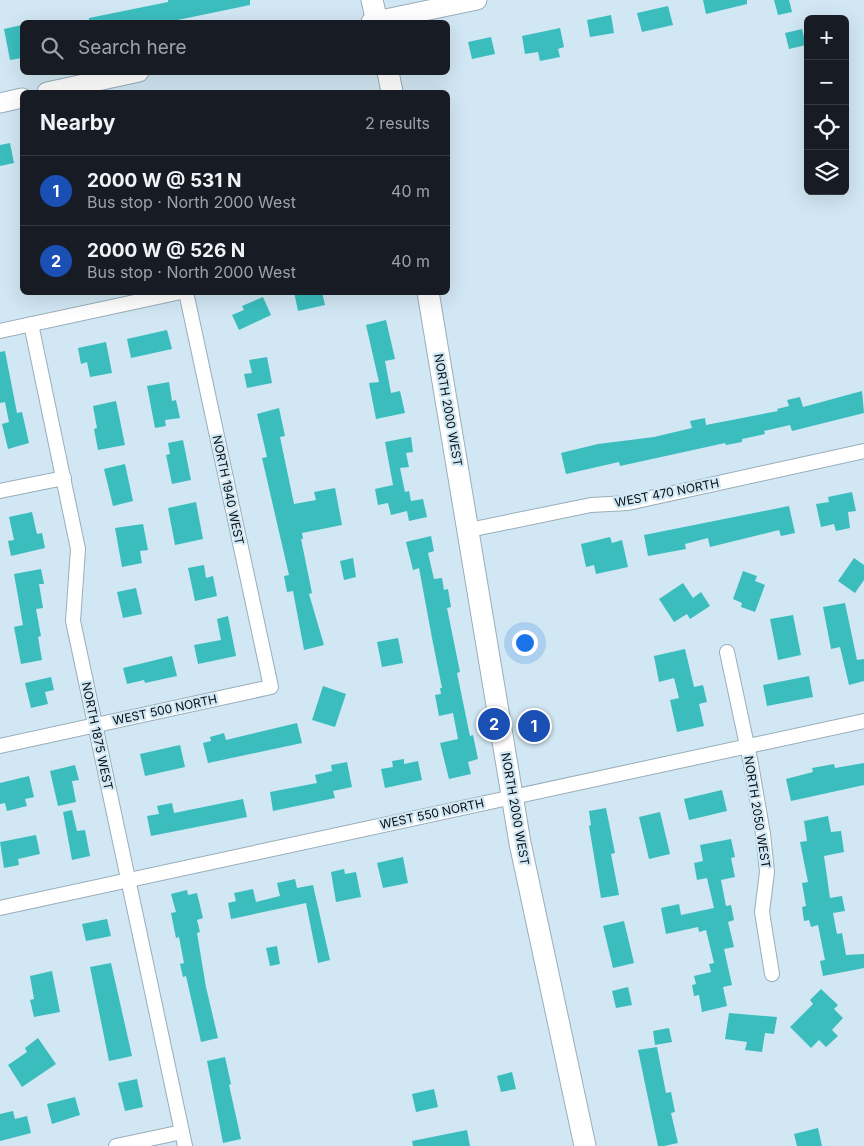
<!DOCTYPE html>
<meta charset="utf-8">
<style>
:root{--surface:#171b24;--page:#242831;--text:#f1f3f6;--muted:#9ea1a6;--line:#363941;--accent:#7c3aed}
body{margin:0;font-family:Inter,sans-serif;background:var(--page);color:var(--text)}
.controls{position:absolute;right:15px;top:15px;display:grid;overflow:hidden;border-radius:8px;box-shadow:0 5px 20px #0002}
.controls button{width:45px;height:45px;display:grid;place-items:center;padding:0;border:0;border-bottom:1px solid var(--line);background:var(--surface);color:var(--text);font:25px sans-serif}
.you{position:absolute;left:524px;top:642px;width:18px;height:18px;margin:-12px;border:4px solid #fff;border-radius:50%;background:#1a73e8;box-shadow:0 0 0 8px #1a73e833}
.badge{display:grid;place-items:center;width:32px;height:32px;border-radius:50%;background:var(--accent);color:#fff;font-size:16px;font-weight:700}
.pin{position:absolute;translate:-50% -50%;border:2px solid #fff;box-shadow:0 1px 5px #0006}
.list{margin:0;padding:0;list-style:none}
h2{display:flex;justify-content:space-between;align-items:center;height:65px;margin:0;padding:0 20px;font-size:21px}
h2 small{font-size:16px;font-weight:400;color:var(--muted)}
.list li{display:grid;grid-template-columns:32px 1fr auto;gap:15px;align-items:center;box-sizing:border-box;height:70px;padding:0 20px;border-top:1px solid var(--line)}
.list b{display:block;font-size:19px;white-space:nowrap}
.list p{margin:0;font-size:16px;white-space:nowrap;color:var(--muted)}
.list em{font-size:16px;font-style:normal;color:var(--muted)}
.icon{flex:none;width:28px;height:28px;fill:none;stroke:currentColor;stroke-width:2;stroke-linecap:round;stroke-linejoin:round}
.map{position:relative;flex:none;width:864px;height:1146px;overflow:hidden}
.search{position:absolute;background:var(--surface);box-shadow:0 5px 20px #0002;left:20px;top:20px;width:430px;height:55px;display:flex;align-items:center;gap:12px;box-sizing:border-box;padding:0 18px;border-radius:8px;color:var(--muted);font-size:19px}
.panel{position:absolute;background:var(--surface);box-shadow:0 5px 20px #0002;left:20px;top:90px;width:430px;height:205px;border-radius:8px}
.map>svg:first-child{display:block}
.building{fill:#3bbdbe}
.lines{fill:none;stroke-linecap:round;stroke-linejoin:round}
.street-casing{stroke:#99aeb9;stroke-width:16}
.secondary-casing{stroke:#99aeb9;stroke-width:21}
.primary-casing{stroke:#99aeb9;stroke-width:23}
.street{stroke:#fff;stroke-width:14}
.secondary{stroke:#fff;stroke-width:19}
.primary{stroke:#fff;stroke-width:21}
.labels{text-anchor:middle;stroke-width:4.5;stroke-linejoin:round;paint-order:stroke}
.street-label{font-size:12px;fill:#070e12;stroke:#d1e7f3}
</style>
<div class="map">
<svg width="864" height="1146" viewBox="0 0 864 1146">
<rect width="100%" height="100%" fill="#d1e7f3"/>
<!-- building -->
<g class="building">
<path d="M168 0H250V5L168 22H89V18L168 2Z"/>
<path d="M703 0H747V4L706 14Z"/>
<path d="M774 0H789L792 12 778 15Z"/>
<path d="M668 6 673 25 642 32 637 13Z"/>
<path d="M611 15 614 33 590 37 587 20Z"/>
<path d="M22 25V58L10 60 4 29Z"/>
<path d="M560 28 564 47 558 49 560 57 540 61 538 52 525 54 522 36Z"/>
<path d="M802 29 806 45 789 49 785 33Z"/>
<path d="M491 37 495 54 472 59 468 42Z"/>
<path d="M10 143 14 163 0 166V145Z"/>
<path d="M294 292H322L325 305 298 311Z"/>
<path d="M263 297 271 315 239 330 232 315 244 310 242 306Z"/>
<path d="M386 320 395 359 385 361 391 393 400 391 405 413 376 419 369 383 379 382 366 325Z"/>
<path d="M167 330 172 349 131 358 127 339Z"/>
<path d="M106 342 112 373 90 377 87 362 81 364 78 348Z"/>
<path d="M5 351 17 413 22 412 29 443 8 449 2 424 9 422 5 402 0 403V352Z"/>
<path d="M267 357 272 383 247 388 244 374 252 373 249 360Z"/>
<path d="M169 382 172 401 176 400 180 418 165 420 166 426 155 428 147 386Z"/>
<path d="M862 391 864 413 792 431 790 425 764 431 765 434 742 439V442L726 445 725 443 620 466 619 462 566 474 561 453 598 444 654 437 692 428 690 421 705 418 706 425 778 411 777 409 789 406 787 400 800 397 803 407Z"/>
<path d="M116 401 125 445 98 450 94 429 97 428 93 406Z"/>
<path d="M279 408 285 436 280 437 294 504 316 500 314 492 335 488 342 525 302 533 303 539H301L312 593 309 594 324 645 304 650 293 591 287 592 284 576 289 575 262 458 267 457 257 414Z"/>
<path d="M411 437 413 452 406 453 409 467 400 468 405 492 409 491 411 501 423 499 427 517 409 521 407 511 391 515 388 503 378 505 375 489 393 485 385 442Z"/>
<path d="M183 440 191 480 172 484 166 455 170 454 168 443Z"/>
<path d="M125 464 133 501 113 506 104 469Z"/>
<path d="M852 492 856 511 848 512 850 528 836 531 834 524 821 527 816 504 829 502 828 497Z"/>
<path d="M196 502 203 539 175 545 168 508Z"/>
<path d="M789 506 795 533 781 536 779 530 710 547 708 538 685 544 686 549 648 556 644 535Z"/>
<path d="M32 512 37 534 42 533 45 548 11 556 8 541 14 540 9 517Z"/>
<path d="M143 524 148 550 140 551 142 563 122 567 115 528Z"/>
<path d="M431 536 434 551 428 553 434 579 442 578 444 590 448 589 451 607 447 608 460 672 457 673 470 736 473 735 478 759 468 762 471 774 449 779 440 743 458 739 453 713 439 716 435 695 441 694 440 688H442L432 638 419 568 413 570 406 542Z"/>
<path d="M610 537 612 543 622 540 628 567 596 574 594 565 586 567 581 544Z"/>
<path d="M353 558 356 577 344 580 340 561Z"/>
<path d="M854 558 864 565V580L855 593 838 581Z"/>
<path d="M204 565 206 578 213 576 217 596 195 601 188 568Z"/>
<path d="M41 569 44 584H39L43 608 36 609 41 636 38 637 42 660 21 664 14 627 23 625 14 574Z"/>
<path d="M743 571 757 576 755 581 765 585 755 612 741 607 742 603 733 599Z"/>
<path d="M683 583 693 598 701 592 710 606 690 619 687 614 674 622 659 599Z"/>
<path d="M136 588 142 614 123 618 117 592Z"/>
<path d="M845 603 857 660 864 659V681L849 685 840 647 831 649 823 607Z"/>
<path d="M793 615 801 655 778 660 770 619Z"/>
<path d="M228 616 236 656 198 664 194 645 221 640 217 619Z"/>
<path d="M398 638 403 663 382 667 377 642Z"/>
<path d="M685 649 694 687 703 685 707 702 699 704 704 726 677 732 670 700 679 698 674 678 659 682 654 656Z"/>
<path d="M172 656 177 676 145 683 144 680 127 684 123 668Z"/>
<path d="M809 676 813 697 767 706 763 685Z"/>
<path d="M51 677 54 690 45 692 48 704 31 708 25 683Z"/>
<path d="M323 686 346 694 335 727 312 720Z"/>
<path d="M297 723 302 743 208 763 203 743 211 741 210 737 224 733 226 740Z"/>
<path d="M180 745 185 767 145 776 140 754Z"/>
<path d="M404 759V764L418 761 422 780 385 788 381 769 393 767 392 761Z"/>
<path d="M347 762 352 787 333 791 335 798 273 811 270 792 317 783 315 775 332 771 331 765Z"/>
<path d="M864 763V785L791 801 786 779 813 772 812 768 834 764 835 768Z"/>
<path d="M75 765 79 780 72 781 76 802 58 806 50 771Z"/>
<path d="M29 776 34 797 25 799 27 806 7 811 5 803 0 804V783Z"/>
<path d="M722 790 727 811 689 820 684 799Z"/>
<path d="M243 799 247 817 151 836 147 816 159 814 157 806 172 803 174 813Z"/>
<path d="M606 808 615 853 611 854 619 895 601 898 589 826 591 825 589 811Z"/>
<path d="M72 810 77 831 85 830 90 856 72 860 63 812Z"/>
<path d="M660 812 670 854 649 859 639 817Z"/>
<path d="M828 816 831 832 841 831 844 852 824 856 830 898 842 896 845 911 833 913 837 934 842 933 846 955 864 954V968L823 976 820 961 825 960 818 925 811 927 809 920 804 921 802 907 806 906 802 883 808 882 800 842 807 841 804 821Z"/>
<path d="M36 835 40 854 18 859 19 865 4 868 0 842Z"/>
<path d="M731 839 735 857 731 858 735 877 721 880 726 906 731 905 734 920 728 922 734 947 724 949 732 985 723 987 727 1006 702 1012 699 995 694 996 692 985 696 984 694 976 711 972 709 964 714 963 706 930 699 932 698 927 666 934 661 908 679 904 681 915 714 908 707 878 697 880 694 863 703 861 700 845Z"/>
<path d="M403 857 408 883 383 888 377 863Z"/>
<path d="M344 869 345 874 356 872 361 897 336 902 331 872Z"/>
<path d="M295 879 297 888 313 885 330 960 318 963 306 903 231 919 228 903 236 901 234 893 253 889 256 902 280 896 277 883Z"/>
<path d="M187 890 188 895 197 893 203 918 197 920 200 932 197 933 206 987 218 1038 201 1042 186 976 183 977 180 964 184 963 179 937 176 938 171 913 176 912 171 894Z"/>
<path d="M107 919 111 936 86 941 82 924Z"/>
<path d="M624 921 634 963 613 968 603 926Z"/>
<path d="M277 946 280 964 270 966 266 948Z"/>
<path d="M111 963 132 1056 109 1061 90 967Z"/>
<path d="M52 971 60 1012 34 1017 30 1000 34 999 30 976Z"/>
<path d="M628 987 632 1005 616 1008 612 991Z"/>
<path d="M821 989 838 1005 834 1009 843 1018 832 1030 838 1036 826 1047 819 1040 811 1048 790 1027 813 1004 810 1000Z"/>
<path d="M729 1013 777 1017 774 1034 765 1033 762 1052 745 1050 747 1042 725 1039Z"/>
<path d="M669 1028 672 1042 655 1045 653 1031Z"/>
<path d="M38 1038 56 1064 22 1087 8 1065 27 1052 25 1048Z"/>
<path d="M657 1047 666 1093 671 1092 675 1112 671 1113 678 1143 664 1146H658L638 1050Z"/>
<path d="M225 1057 231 1084 229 1085 241 1139 223 1143 207 1061Z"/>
<path d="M512 1072 516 1089 501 1092 497 1076Z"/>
<path d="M137 1079 143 1107 125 1111 118 1083Z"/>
<path d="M434 1089 438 1107 416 1112 412 1094Z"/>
<path d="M75 1097 80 1115 52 1124 47 1104Z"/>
<path d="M13 1111 15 1119 27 1116 31 1133 0 1141V1114Z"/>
<path d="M818 1128 822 1146H797L794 1134Z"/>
<path d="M467 1130 470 1146H413L412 1141Z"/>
</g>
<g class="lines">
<!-- street casing -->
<g class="street-casing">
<g id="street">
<path d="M31 324 78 549 73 621 185 1146"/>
<path d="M0 331 181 292"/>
<path d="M0 491 64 478"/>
<path d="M469 530 591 505 628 503 864 451"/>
<path d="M727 652 751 764 763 834 767 872 762 912 772 974"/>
<path d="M0 746 271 687 186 292"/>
<path d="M0 908 864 721"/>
<path d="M116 1146 182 1132"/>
</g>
</g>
<!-- secondary casing -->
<g class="secondary-casing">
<g id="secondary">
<path d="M371 22 477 0"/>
<path d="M47 92 139 72"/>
<path d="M0 103 22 98"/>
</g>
</g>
<!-- primary casing -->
<g class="primary-casing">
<g id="primary">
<path d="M372 0 377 22"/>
<path d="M388 72 392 92"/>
<path d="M428 292 520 843 585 1146"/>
</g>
</g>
<!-- street -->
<use href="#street" class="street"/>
<!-- secondary -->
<use href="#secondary" class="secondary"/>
<!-- primary -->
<use href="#primary" class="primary"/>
</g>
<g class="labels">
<!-- street labels -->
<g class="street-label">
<text transform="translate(448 410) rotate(80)" y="4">NORTH 2000 WEST</text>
<text transform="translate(228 490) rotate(78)" y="4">NORTH 1940 WEST</text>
<text transform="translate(667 493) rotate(-11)" y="4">WEST 470 NORTH</text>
<text transform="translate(165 710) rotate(-12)" y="4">WEST 500 NORTH</text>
<text transform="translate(97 736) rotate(78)" y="4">NORTH 1875 WEST</text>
<text transform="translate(515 809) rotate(80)" y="4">NORTH 2000 WEST</text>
<text transform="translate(757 812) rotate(81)" y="4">NORTH 2050 WEST</text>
<text transform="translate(432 814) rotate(-12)" y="4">WEST 550 NORTH</text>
</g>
</g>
</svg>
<div class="controls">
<button>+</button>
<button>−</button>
<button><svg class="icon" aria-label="locate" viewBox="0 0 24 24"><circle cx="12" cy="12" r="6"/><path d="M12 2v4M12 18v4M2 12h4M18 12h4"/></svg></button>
<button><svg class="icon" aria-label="layers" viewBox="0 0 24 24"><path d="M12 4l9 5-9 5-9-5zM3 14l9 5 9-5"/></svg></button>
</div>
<div class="you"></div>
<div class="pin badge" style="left:534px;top:726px;background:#1a4fb4">1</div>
<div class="pin badge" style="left:494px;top:724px;background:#1a4fb4">2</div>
<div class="search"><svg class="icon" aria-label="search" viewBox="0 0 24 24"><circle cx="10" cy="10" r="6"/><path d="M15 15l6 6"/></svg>Search here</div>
<section class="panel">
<h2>Nearby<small>2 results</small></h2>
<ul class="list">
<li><span class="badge" style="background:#1a4fb4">1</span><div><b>2000 W @ 531 N</b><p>Bus stop · North 2000 West</p></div><em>40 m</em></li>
<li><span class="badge" style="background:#1a4fb4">2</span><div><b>2000 W @ 526 N</b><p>Bus stop · North 2000 West</p></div><em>40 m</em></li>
</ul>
</section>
</div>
